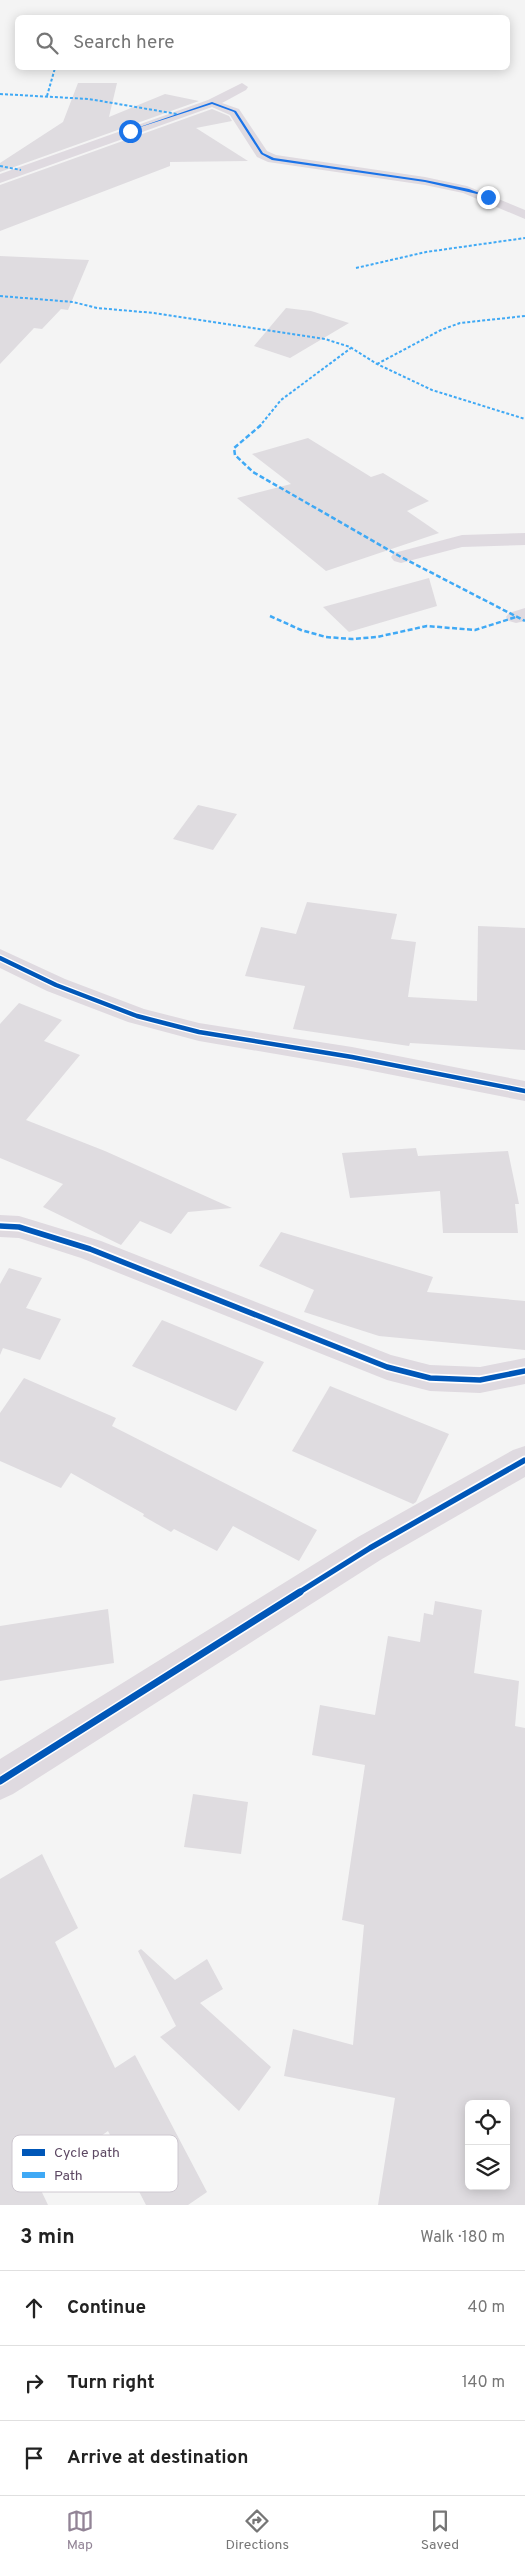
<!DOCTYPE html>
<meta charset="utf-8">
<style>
:root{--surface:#fff;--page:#f2f2f2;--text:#222;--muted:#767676;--line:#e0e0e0;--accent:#928496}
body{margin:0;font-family:Overpass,sans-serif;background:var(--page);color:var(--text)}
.controls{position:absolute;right:15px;bottom:15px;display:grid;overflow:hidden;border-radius:8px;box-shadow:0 2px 12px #0003}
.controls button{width:45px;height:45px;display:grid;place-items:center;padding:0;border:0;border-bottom:1px solid var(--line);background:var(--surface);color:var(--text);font:25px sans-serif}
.stop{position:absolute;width:15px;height:15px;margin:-11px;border:4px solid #1a73e8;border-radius:50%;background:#fff}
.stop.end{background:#1a73e8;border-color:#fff;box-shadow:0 1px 5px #0008}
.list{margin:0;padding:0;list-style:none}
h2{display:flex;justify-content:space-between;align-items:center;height:65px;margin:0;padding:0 20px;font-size:21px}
h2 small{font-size:16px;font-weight:400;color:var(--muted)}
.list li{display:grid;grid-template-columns:32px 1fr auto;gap:15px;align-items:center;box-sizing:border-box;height:75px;padding:0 20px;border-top:1px solid var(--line)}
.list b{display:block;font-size:19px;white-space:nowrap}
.list em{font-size:16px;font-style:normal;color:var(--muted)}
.icon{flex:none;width:28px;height:28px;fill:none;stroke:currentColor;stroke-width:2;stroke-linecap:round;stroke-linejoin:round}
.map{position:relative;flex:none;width:525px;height:2205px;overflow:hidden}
.search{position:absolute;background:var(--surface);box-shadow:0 2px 12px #0003;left:15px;right:15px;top:15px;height:55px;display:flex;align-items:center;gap:12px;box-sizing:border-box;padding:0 18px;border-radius:8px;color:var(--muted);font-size:19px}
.sheet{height:290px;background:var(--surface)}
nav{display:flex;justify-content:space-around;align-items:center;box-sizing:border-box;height:70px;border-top:1px solid var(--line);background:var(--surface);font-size:14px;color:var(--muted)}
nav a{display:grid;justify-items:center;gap:2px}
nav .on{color:var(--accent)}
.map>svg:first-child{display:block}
.building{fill:#dfdce0;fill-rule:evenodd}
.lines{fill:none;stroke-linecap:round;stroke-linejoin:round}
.minor{fill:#dfdae0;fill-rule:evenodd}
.quiet-far1{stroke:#3fa9f5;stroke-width:2;stroke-dasharray:3 2;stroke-linecap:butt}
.quiet{stroke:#3fa9f5;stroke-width:2.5;stroke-dasharray:5 2.5;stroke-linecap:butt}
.cycleway-far2-casing{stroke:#fff;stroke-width:7}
.cycleway-far1-casing{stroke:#fff;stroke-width:9}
.cycleway-casing{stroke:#fff;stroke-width:10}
.cycleway-far2{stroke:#0057b8;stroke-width:4.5}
.cycleway-far1{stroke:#0057b8;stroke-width:5.5}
.cycleway{stroke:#0057b8;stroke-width:7}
.route{fill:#1a73e8}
.key{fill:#fff;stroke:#cec8d0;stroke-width:1}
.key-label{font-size:14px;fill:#5d4863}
</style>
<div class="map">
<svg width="525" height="2205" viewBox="0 0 525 2205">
<rect width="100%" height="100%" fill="#f4f4f4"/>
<!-- building -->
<g class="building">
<path d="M78 83H117L109 117 165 94 199 101 0 172V163L63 122Z"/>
<path d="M212 109 229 116 232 121 196 128 248 161 170 162V166L0 231V185Z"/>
<path d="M0 256 89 260 68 310 61 309 42 329 34 328 0 364Z"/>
<path d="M286 308 311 311 349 323 290 358 254 346Z"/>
<path d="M308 438 371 477 383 473 429 501 407 511 439 533 326 571 237 498 291 484 252 454Z"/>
<path d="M429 578 437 606 349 632 323 607Z"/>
<path d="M198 805 237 814 213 850 173 839Z"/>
<path d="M307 902 397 914 391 939 416 942 408 997 477 1001 478 926 525 928V1050L410 1043 409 1046 293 1029 305 986 245 976 261 927 296 934Z"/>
<path d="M19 1003 62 1020 44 1041 80 1055 26 1120 105 1151 232 1208 188 1212 171 1234 140 1221 121 1245 43 1207 63 1184 0 1158V1024Z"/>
<path d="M416 1148 418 1156 508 1151 519 1204H515L518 1233H443L440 1191 350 1198 342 1153Z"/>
<path d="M281 1232 433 1277 427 1292 525 1301V1350L379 1336 304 1312 314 1290 259 1266Z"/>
<path d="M9 1268 42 1278 26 1308 61 1319 40 1360 3 1348 0 1355V1284Z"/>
<path d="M162 1320 264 1362 236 1411 132 1366Z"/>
<path d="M24 1378 116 1418 112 1426 317 1530 299 1561 233 1526 217 1551 174 1529 171 1532 143 1516 144 1514 71 1473 61 1488 0 1461V1413Z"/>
<path d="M330 1386 449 1434 416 1502 413 1504 292 1451Z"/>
<path d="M435 1601 482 1610 474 1673 519 1681 515 1726 525 1728V2205H378L395 2098 284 2076 293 2029 353 2045 364 1925 342 1920 365 1765 312 1755 320 1705 375 1715 388 1636 420 1642 424 1613 433 1615ZM469 2104H506V2186H469Z"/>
<path d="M108 1609 114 1663 0 1681V1626Z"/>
<path d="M193 1794 248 1802 241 1854 184 1847Z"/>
<path d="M42 1854 78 1928 55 1942 115 2068 135 2055 207 2192 188 2205H146L108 2131 37 2182 48 2205H0V1879Z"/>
<path d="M141 1949 175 1980 207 1959 223 1989 200 2003 271 2067 239 2111 160 2037 176 2026 138 1951Z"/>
</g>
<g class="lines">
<!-- minor -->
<g class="minor">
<path d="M242 83 248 87 246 90 222 103 239 109 267 151 276 155 425 177 467 186 525 210V219L463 193 425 185 268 162 257 157 230 115 212 107 0 183V174L208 100Z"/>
<path d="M525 533V545L462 547 401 563 394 561 391 557 394 553 462 535Z"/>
<path d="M525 608V621L516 623 509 621 506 617 509 613Z"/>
<path d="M0 949 65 979 144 1009 199 1023 352 1047 525 1081V1101L352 1067 199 1041 128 1022 47 991 0 968Z"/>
<path d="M0 1215 19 1216 101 1241 391 1355 430 1365 480 1367 525 1358V1384L480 1393 430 1391 387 1380 81 1258 19 1238 0 1237Z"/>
<path d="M525 1446V1477L382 1559 13 1794 0 1800V1759L358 1537 513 1450Z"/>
</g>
<!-- quiet-far1 -->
<g class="quiet-far1">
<path d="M0 94 89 99 177 114"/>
<path d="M47 96 55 68"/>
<path d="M0 166 21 170"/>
<path d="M356 268 426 252 525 238"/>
<path d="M0 296 73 302 97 308 154 313 325 339 350 347 377 364 432 390 525 419"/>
<path d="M377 364 441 330 460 323 525 316"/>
<path d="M259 427 281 400 351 348"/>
</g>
<!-- quiet -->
<g class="quiet">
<path d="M261 425 234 448 235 455 253 472 401 557 525 621"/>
<path d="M270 616 301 630 326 637 352 639 377 637 427 626 475 630 516 617"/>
</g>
<!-- cycleway-far2 casing -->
<g class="cycleway-far2-casing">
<path id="cycleway-far2" d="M0 958 56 985 137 1016 199 1032 352 1057 525 1091"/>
</g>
<!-- cycleway-far1 casing -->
<g class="cycleway-far1-casing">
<g id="cycleway-far1">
<path d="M0 1226 19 1227 90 1249 387 1367 430 1378 480 1380 525 1371"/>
<path d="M298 1593 370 1548 525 1460"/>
</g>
</g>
<!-- cycleway casing -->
<g class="cycleway-casing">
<path id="cycleway" d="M0 1781 300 1592"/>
</g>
<!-- cycleway-far2 -->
<use href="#cycleway-far2" class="cycleway-far2"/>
<!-- cycleway-far1 -->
<use href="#cycleway-far1" class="cycleway-far1"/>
<!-- cycleway -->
<use href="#cycleway" class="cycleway"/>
</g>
<!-- route -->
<path class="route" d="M212 102 236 111 263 153 274 158 425 180 469 189 490 197 425 182 272 160 261 154 234 112 212 104 128 131Z"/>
<!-- legend -->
<rect x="12" y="2135" width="166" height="57" rx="8" class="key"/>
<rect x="22" y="2149" width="23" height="7" fill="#0057b8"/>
<rect x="22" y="2172" width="23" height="6" fill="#3fa9f5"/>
<g class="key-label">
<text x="54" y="2157">Cycle path</text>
<text x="54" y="2180">Path</text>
</g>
</svg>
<div class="controls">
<button><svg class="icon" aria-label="locate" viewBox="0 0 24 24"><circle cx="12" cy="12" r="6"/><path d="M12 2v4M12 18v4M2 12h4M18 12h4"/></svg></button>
<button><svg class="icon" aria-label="layers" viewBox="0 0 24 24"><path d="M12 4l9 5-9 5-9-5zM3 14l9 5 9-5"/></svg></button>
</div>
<div class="stop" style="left:130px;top:131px"></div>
<div class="stop end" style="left:488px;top:197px"></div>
<div class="search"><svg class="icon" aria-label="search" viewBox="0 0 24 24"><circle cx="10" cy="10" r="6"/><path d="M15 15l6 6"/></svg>Search here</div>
</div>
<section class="sheet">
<h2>3 min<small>Walk · 180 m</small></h2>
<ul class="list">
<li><svg class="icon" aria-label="ahead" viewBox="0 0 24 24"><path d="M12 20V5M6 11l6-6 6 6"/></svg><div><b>Continue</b></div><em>40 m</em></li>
<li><svg class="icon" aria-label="right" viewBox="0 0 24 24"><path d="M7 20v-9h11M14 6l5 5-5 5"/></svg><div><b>Turn right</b></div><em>140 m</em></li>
<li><svg class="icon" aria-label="arrive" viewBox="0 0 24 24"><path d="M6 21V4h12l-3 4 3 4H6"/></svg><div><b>Arrive at destination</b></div></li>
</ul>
</section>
<nav>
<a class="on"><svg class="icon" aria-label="map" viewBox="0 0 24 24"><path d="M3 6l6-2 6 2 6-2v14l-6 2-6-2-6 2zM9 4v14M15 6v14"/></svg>Map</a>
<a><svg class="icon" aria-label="directions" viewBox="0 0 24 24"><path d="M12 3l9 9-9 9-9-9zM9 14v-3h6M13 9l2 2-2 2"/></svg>Directions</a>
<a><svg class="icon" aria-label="saved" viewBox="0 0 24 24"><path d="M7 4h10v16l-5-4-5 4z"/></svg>Saved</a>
</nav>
